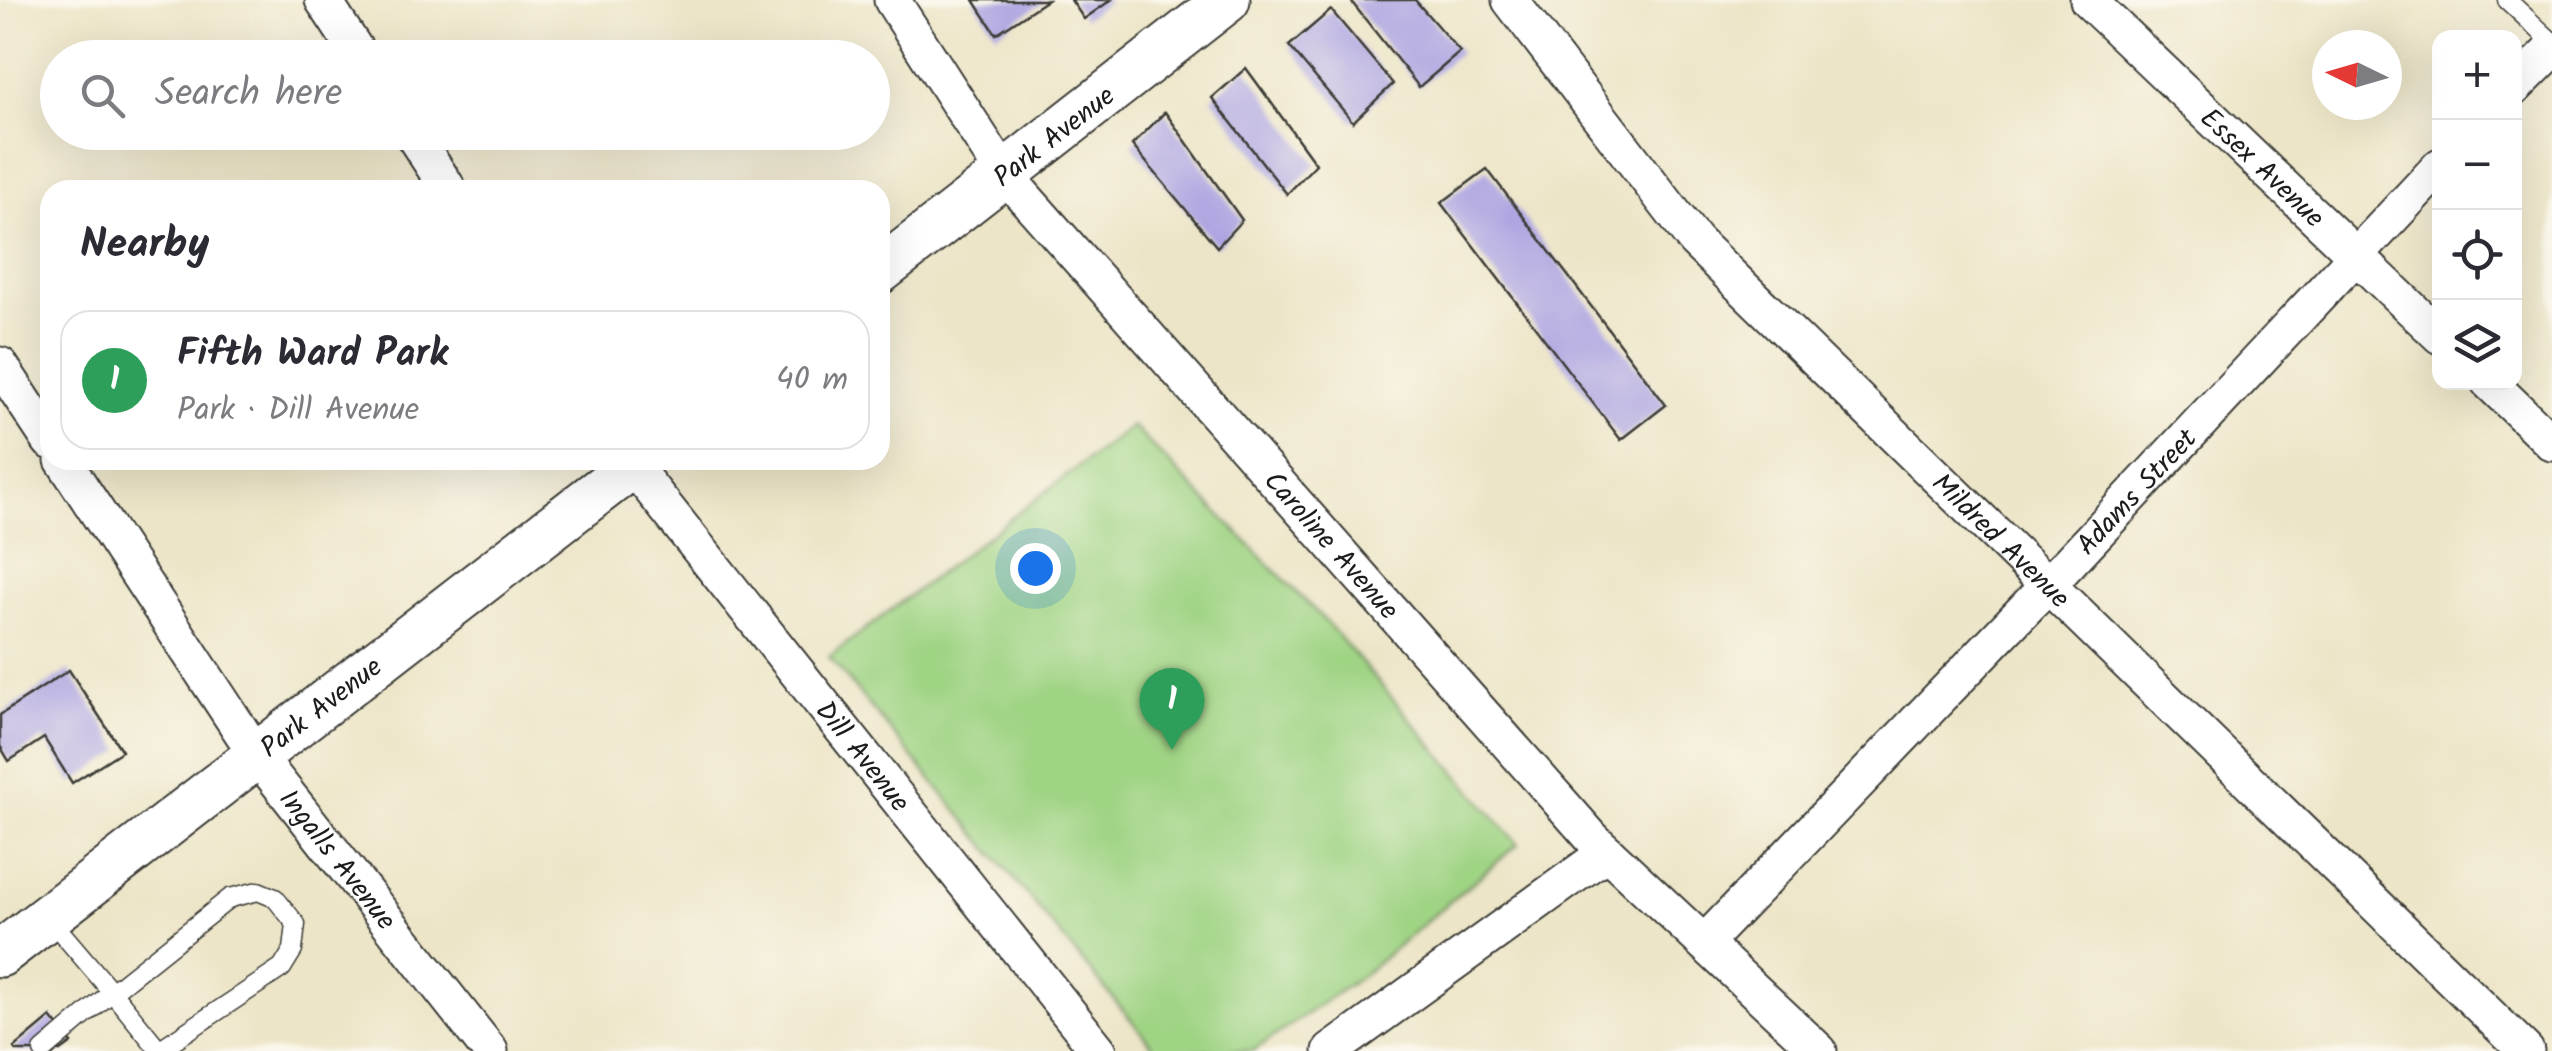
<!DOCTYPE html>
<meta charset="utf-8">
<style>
:root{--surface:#fff;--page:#f2f2f3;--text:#2b2b33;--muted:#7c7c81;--line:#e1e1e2;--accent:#b5179e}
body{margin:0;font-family:Kalam,sans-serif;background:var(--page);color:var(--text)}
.controls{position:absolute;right:30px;top:30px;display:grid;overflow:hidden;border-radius:20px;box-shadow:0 10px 40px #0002}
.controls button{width:90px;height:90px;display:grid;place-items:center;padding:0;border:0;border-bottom:2px solid var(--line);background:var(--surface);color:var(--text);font:50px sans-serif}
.compass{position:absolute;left:2312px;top:30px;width:90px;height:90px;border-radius:50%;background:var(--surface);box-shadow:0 10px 40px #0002;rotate:275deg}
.you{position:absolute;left:1035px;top:568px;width:35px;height:35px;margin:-25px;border:8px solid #fff;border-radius:50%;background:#1a73e8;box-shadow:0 0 0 15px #1a73e833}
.badge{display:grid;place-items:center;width:65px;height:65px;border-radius:50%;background:var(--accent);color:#fff;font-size:32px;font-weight:700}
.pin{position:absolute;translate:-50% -82px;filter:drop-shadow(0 2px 5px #0008)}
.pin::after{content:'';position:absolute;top:52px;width:35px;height:30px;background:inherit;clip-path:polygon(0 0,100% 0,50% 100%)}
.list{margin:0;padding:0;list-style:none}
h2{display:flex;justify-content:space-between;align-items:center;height:130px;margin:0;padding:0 40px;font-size:42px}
h2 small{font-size:32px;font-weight:400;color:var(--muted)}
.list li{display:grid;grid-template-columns:65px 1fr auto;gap:30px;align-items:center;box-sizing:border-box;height:140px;margin:0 20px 20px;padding:0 20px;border:2px solid var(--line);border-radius:30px}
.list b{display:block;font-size:38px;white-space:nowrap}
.list p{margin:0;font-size:32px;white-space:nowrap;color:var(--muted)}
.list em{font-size:32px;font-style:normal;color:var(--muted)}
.icon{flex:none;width:55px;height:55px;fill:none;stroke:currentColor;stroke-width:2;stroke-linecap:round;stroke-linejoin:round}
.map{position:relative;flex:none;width:2552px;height:1051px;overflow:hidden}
.search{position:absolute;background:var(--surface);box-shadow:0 10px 40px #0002;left:40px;top:40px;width:850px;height:110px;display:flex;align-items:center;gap:25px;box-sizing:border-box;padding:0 35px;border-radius:55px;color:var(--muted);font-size:38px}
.panel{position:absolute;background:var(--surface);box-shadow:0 10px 40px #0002;left:40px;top:180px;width:850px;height:290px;border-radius:30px}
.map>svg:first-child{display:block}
.green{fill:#a0d485;stroke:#5e7850;stroke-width:2.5}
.building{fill:#ada4e1}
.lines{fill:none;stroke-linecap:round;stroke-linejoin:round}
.service-casing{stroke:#3b3a36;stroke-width:21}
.minor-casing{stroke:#3b3a36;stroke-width:39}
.tertiary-casing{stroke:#3b3a36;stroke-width:49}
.service{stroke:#fff;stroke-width:18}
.minor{stroke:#fff;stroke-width:35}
.tertiary{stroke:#fff;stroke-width:45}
.labels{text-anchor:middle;stroke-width:8;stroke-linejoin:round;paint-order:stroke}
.street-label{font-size:28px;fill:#1c1c1c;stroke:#fbf7ec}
</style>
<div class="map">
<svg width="2552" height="1051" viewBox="0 0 2552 1051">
<rect width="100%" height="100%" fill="#fbf7ec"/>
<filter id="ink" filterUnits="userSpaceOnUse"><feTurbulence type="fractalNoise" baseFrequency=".01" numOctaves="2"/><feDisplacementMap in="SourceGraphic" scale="20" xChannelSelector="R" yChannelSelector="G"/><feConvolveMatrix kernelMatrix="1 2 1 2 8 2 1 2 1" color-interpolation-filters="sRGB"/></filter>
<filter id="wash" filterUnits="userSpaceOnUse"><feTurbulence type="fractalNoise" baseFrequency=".0048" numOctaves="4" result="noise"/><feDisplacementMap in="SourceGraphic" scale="40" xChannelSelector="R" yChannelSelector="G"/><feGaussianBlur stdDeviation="2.25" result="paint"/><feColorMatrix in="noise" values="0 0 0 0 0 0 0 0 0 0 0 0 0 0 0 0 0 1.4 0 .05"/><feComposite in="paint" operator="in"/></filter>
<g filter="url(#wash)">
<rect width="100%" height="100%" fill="#ece5c7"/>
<!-- green -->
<path class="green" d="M1132 426 1330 626 1518 844 1363 975 1253 1051H1157L829 657Z"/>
<g id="blocks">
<!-- building -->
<g class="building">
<path d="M974 0H1047L996 34Z"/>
<path d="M1071 0H1111L1084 19Z"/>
<path d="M1350 0H1415L1460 52 1419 87Z"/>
<path d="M1331 10 1393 84 1353 122 1289 46Z"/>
<path d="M1246 68 1316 164 1287 194 1212 98Z"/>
<path d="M1165 112 1242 220 1217 247 1132 145Z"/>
<path d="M1487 169 1666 405 1621 440 1441 203Z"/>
<path d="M69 670 122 751 72 783 44 738 9 761 0 746V715Z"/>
<path d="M51 1017 72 1043 61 1051H16L14 1048Z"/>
</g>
</g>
</g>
<g filter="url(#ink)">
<use href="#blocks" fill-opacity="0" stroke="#3b3a36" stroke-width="2.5"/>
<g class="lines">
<!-- service casing -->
<g class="service-casing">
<g id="service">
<path d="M2507 0 2552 42"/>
<path d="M159 1050 282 968 293 950 296 924 275 898 258 891 230 898 112 992 160 1051"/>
<path d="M43 1051 112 992 49 918"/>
</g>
</g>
<!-- minor casing -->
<g class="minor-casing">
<g id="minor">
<path d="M323 0 361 58"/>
<path id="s1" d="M892 0 1004 174 1593 839 1819 1051"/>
<path id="s2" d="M1510 0 1695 241 2526 1051"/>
<path id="s3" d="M2088 0 2440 336"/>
<path d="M2514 88 2552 50"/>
<path d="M411 132 449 190"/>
<path d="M0 365 50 441"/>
<path d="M2489 382 2552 443"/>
<path id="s4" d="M63 460 258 757 490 1051"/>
<path id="s5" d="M628 460 1099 1051"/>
<path id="s6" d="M1704 943 2047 586 2440 166"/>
<path d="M1331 1051 1607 852"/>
</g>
</g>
<!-- tertiary casing -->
<g class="tertiary-casing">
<g id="tertiary">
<path id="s7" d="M880 271 1227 0"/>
<path id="s8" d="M0 954 639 460"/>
</g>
</g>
<!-- service -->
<use href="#service" class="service"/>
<!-- minor -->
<use href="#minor" class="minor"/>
<!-- tertiary -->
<use href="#tertiary" class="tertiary"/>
</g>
</g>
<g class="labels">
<!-- street labels -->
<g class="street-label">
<text dy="10" stroke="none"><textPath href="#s7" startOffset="220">Park Avenue</textPath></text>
<text dy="10" stroke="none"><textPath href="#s3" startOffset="242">Essex Avenue</textPath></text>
<text dy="10" stroke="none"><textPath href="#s6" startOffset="625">Adams Street</textPath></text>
<text dy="10" stroke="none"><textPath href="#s2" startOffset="732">Mildred Avenue</textPath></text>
<text dy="10" stroke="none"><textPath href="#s1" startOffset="702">Caroline Avenue</textPath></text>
<text dy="10" stroke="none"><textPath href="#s8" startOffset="405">Park Avenue</textPath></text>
<text dy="10" stroke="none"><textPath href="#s5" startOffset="378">Dill Avenue</textPath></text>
<text dy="10" stroke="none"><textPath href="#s4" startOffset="485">Ingalls Avenue</textPath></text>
</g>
</g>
</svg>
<div class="controls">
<button>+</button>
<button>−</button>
<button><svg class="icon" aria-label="locate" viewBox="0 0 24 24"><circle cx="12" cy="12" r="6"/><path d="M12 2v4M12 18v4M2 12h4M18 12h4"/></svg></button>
<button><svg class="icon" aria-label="layers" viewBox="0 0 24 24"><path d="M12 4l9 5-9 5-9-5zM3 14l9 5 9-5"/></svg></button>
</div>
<svg class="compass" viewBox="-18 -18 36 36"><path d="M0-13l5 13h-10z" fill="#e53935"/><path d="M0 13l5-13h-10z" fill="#7c7c81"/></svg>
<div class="you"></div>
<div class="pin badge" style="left:1172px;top:750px;background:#2e9e5b">1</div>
<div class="search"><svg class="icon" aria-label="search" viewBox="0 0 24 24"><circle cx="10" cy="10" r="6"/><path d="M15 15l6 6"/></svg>Search here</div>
<section class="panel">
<h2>Nearby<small></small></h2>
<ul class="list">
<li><span class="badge" style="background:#2e9e5b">1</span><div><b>Fifth Ward Park</b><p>Park · Dill Avenue</p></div><em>40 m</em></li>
</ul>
</section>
</div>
